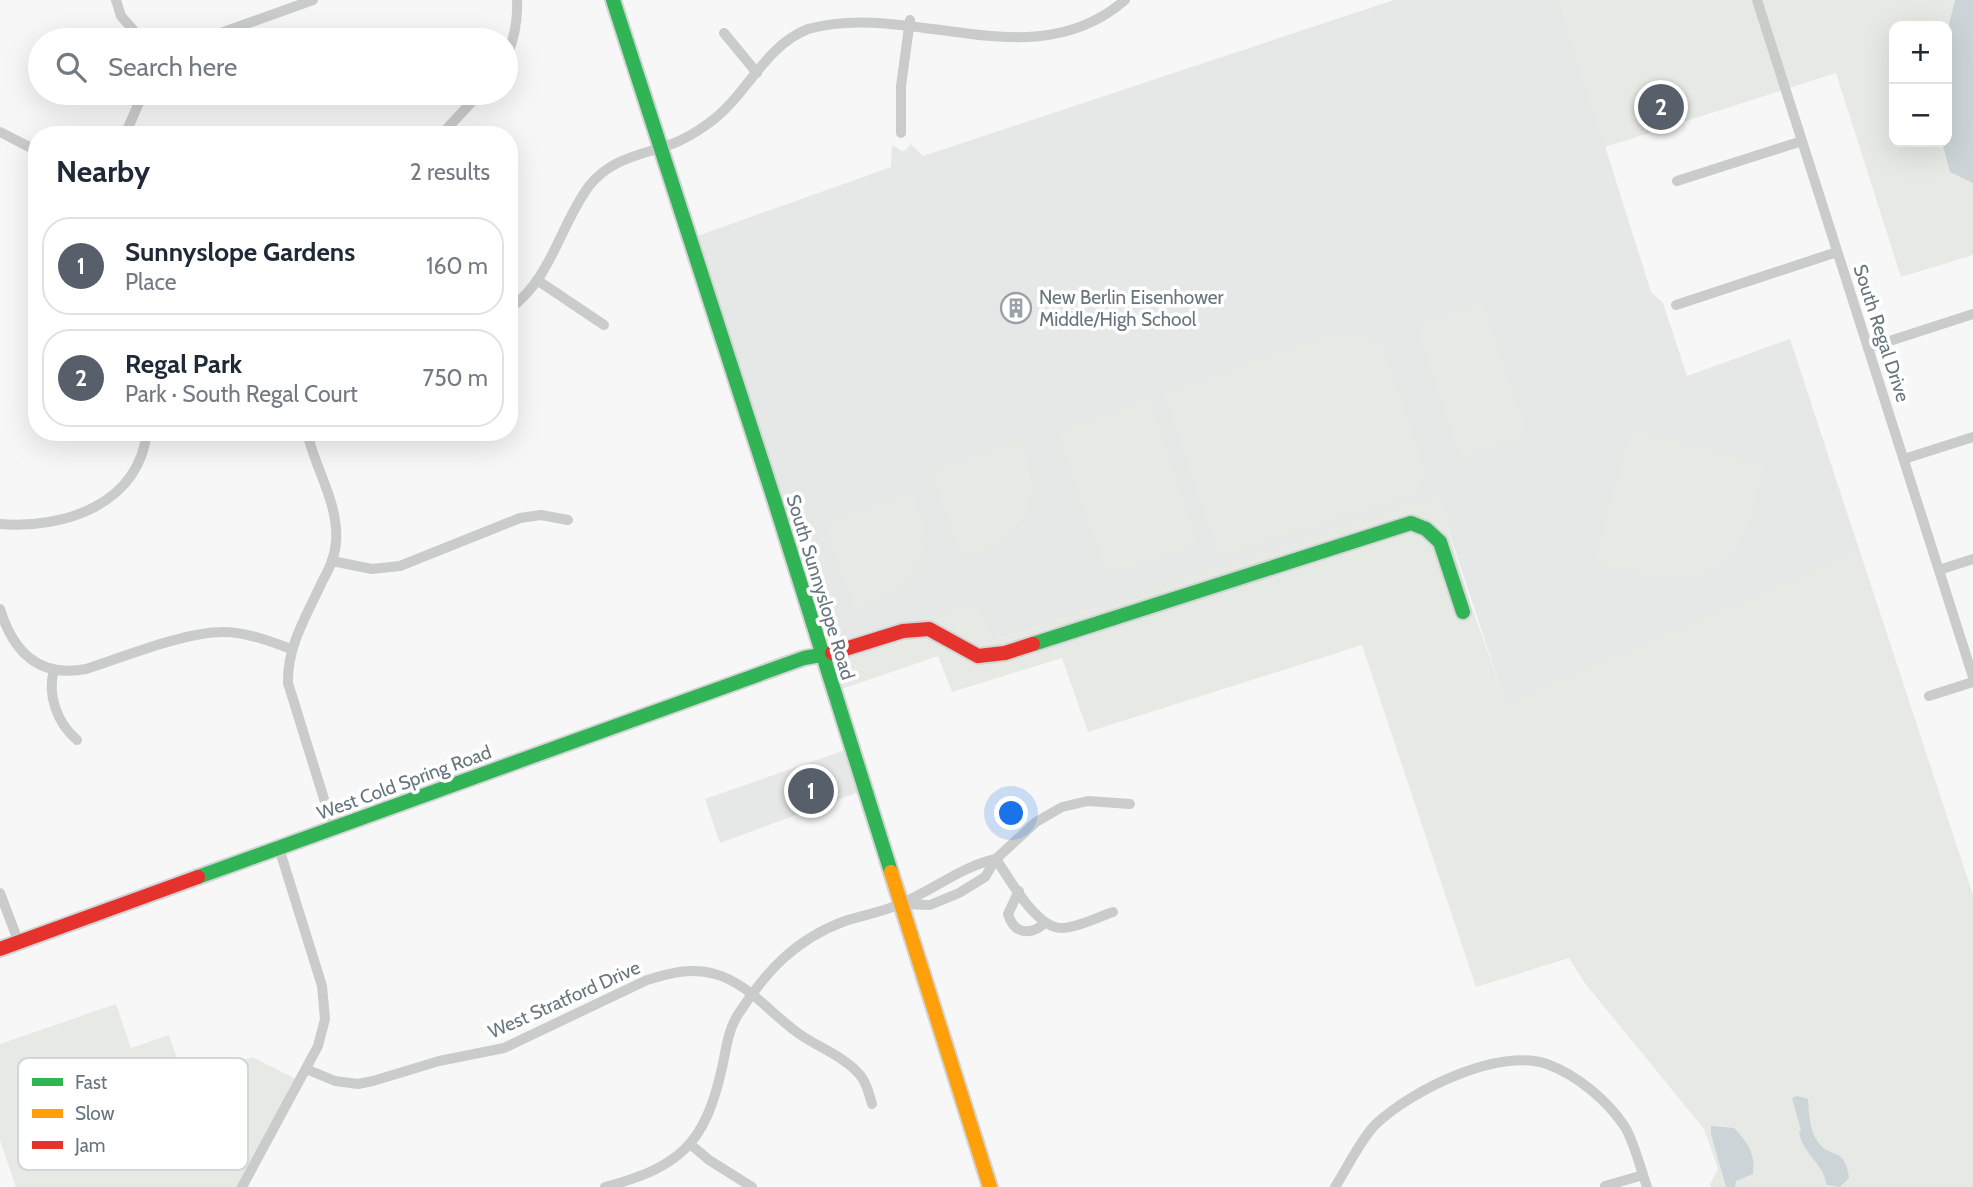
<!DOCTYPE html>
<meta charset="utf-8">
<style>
:root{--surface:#fff;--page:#f2f2f3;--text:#1f2937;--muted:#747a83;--line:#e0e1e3;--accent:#565f6a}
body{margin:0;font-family:Cabin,sans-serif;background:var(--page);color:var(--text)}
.controls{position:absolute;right:21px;top:21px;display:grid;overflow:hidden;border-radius:14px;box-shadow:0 7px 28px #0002}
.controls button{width:63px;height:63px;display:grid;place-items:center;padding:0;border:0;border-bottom:2px solid var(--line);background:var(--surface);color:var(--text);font:35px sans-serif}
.you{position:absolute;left:1012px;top:814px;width:24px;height:24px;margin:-18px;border:5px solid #fff;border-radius:50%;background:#1a73e8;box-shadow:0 0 0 10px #1a73e833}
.badge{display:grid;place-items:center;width:46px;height:46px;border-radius:50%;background:var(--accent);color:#fff;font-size:23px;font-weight:700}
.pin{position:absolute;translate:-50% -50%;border:4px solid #fff;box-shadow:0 2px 7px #0006}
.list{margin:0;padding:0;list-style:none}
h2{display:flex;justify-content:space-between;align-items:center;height:91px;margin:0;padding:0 28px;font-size:30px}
h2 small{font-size:23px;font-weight:400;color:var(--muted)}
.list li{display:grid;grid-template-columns:46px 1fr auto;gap:21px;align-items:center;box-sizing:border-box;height:98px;margin:0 14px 14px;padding:0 14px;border:2px solid var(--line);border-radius:28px}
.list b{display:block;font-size:26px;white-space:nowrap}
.list p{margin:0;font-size:23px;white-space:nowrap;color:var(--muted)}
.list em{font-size:23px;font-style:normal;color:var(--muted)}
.icon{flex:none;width:38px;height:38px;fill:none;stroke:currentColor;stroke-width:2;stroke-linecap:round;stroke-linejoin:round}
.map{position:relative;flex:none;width:1973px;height:1187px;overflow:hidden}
.search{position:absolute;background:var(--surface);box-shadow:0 7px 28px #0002;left:28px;top:28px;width:490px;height:77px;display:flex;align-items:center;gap:18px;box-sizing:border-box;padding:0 24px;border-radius:38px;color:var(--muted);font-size:26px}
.panel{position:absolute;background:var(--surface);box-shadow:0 7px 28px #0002;left:28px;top:126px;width:490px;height:315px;border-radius:28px}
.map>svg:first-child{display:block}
.built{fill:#e6e7e7}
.green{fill:#e6e9e4;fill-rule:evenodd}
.water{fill:#ccd4d7}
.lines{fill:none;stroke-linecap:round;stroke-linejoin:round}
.fast-casing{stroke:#d3d4d5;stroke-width:18}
.slow-casing{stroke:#d3d4d5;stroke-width:18}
.jam-casing{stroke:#d3d4d5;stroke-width:18}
.street{stroke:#cacccc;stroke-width:10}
.fast{stroke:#30b455;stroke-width:14}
.slow{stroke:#ff9f0a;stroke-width:14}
.jam{stroke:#e5322d;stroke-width:14}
.labels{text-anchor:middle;stroke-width:7;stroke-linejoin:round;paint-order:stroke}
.poi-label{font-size:19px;fill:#66757e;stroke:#fff;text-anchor:start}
.street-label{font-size:19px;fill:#66757e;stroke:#fff}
.key{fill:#fff;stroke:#d1d6d8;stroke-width:2}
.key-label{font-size:19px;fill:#66757e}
</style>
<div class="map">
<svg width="1973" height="1187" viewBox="0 0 1973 1187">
<rect width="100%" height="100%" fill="#f7f7f7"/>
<!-- built -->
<g class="built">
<path d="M1394 0H1559L1651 292 1663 303 1687 376 1790 339 1860 552 1506 704 1437 496 993 641 833 646 808 581 697 236 891 167 892 145 902 151 906 150 911 144 923 156Z"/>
<path d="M851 748 864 790 720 843 705 799Z"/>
</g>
<!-- green -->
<g class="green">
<path d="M1559 0H1973V255L1901 277 1836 73 1605 147ZM1894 26H1947V142H1894Z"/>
<path d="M1482 302 1528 436 1461 459 1415 324Z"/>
<path d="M1348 329 1383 347 1426 473 1414 495 1220 557 1163 392Z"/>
<path d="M1149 398 1199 545 1107 576 1057 430Z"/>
<path d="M1637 431 1764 464C1758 487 1755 511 1745 532 1713 599 1651 580 1594 562L1629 436Z"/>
<path d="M1019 440C1023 451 1028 461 1030 472 1040 521 1001 544 962 558L935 481 939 467Z"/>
<path d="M912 492 923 525 922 558 908 581 881 600 855 610 827 533 832 518Z"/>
<path d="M1437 495 1471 605 1506 703 1860 552 1973 895V1187H1711L1710 1184 1718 1169 1704 1129 1584 982 1569 958 1476 987 1362 645 1088 732 1062 658 952 692 938 656 833 692 820 649 977 601 993 641Z"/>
<path d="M116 1004 131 1048 169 1035 184 1080 252 1057 300 1081 242 1187H16L0 1140V1044Z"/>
</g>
<!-- water -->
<g class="water">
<path d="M1955 0H1973V183L1950 172 1942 142H1947V33Z"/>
<path d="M1797 1096 1808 1099C1809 1113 1809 1130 1818 1142 1830 1160 1845 1145 1849 1178L1840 1187 1827 1185C1825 1179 1824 1173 1820 1168 1812 1156 1802 1148 1799 1132L1801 1130 1792 1098Z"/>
<path d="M1711 1126 1734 1128C1747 1141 1756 1155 1753 1174L1736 1181 1735 1187H1726L1711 1134Z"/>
</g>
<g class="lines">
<!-- fast casing -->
<g class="fast-casing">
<g id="fast">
<path d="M613 0 774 499 891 872"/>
<path d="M1033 644 1411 523 1426 529 1440 542 1463 612"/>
<path d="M198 877 804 658 832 653"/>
</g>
</g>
<!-- slow casing -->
<g class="slow-casing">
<path id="slow" d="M891 872 990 1187"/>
</g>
<!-- jam casing -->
<g class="jam-casing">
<g id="jam">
<path d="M832 653 903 631 929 629 978 656 1005 653 1033 644"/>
<path d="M0 949 198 877"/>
</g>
</g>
<!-- street -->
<g class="street">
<path d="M116 0 121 16 142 40"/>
<path d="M1757 0 1973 677"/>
<path d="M724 33 757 73"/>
<path d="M201 40 313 0"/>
<path d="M506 59C514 40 518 21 517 0"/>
<path d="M0 132 37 151"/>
<path d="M901 133V86L910 20"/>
<path d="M125 135 143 93"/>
<path d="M441 135 480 93"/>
<path d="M1677 181 1802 141"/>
<path d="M537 280 604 325"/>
<path d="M1676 305 1837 252"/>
<path d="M509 309C551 280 560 225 589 186 611 158 641 155 672 144 685 139 698 131 709 123 746 97 764 46 808 29 911 0 1032 81 1125 0"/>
<path d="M1868 348 1973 314"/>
<path d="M307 432C315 469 339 503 336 542 335 557 329 569 322 582 307 615 287 646 288 683L333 828"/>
<path d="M1904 459 1973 437"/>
<path d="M0 524C64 529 138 505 147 432"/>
<path d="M332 561 372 569 400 566 520 518 541 515 568 520"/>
<path d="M1939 570 1973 559"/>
<path d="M0 609C13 651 38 678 86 669 124 657 184 632 223 632 246 632 270 641 291 649"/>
<path d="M54 670C47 695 57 723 77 740"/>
<path d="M1929 696 1973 682"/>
<path d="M996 859C1009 878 1036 928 1061 928 1077 928 1098 917 1113 912"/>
<path d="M1019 891 1008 914C1014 934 1030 936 1045 923"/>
<path d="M0 893 19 943"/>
<path d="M901 904 930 905 959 893 985 877 996 859 1036 822 1062 807 1088 801 1130 804"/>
<path d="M306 1069 335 1081 358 1084 373 1081 439 1061 504 1048 647 980C670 973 692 967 715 974 748 983 771 1014 798 1033 817 1047 844 1056 860 1075 867 1083 869 1094 872 1104"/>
<path d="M690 1144 709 1160 752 1187"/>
<path d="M1605 1186 1643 1175"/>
<path d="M242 1187 318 1046 325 1019 322 986 279 848"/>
<path d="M605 1187C680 1167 705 1144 722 1068 726 1050 728 1029 739 1013 767 970 796 939 845 921 863 915 883 912 900 904 932 891 962 866 996 859"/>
<path d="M1335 1187C1346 1170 1362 1137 1376 1124 1412 1090 1497 1048 1547 1064 1577 1075 1607 1100 1625 1127 1634 1142 1641 1170 1647 1187"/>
</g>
<!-- fast -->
<use href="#fast" class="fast"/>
<!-- slow -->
<use href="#slow" class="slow"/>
<!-- jam -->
<use href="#jam" class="jam"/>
</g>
<!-- icons -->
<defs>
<g id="building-ring" transform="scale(1.575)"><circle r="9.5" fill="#fff" stroke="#99a2a8" stroke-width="1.5"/><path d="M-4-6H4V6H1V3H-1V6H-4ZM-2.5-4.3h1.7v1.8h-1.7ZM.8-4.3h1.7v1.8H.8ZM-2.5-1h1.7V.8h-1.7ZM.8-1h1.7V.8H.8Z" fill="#99a2a8"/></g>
</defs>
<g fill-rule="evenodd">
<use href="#building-ring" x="1016" y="308"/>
</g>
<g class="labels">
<!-- poi labels -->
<g class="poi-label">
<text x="1039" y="304">New Berlin Eisenhower<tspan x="1039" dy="22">Middle/High School</tspan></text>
</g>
<!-- street labels -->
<g class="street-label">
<text transform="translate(1882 333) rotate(72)" y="7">South Regal Drive</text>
<text transform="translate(821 587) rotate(73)" y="7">South Sunnyslope Road</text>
<text transform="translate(404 782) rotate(-20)" y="7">West Cold Spring Road</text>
<text transform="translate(564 999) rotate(-24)" y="7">West Stratford Drive</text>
</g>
</g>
<!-- legend -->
<rect x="18" y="1058" width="230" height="112" rx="10" class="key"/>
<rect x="32" y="1078" width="31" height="8" fill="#30b455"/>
<rect x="32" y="1109" width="31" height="9" fill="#ff9f0a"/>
<rect x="32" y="1141" width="31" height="8" fill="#e5322d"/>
<g class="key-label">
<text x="75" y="1089">Fast</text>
<text x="75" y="1120">Slow</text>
<text x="75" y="1152">Jam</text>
</g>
</svg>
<div class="controls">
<button>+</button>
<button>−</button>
</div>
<div class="you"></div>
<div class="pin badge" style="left:811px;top:791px">1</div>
<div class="pin badge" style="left:1661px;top:107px">2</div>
<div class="search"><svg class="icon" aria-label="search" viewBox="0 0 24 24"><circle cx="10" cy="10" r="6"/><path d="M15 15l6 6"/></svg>Search here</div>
<section class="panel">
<h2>Nearby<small>2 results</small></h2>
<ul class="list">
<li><span class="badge">1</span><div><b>Sunnyslope Gardens</b><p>Place</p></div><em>160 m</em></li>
<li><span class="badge">2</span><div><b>Regal Park</b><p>Park · South Regal Court</p></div><em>750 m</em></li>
</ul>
</section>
</div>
